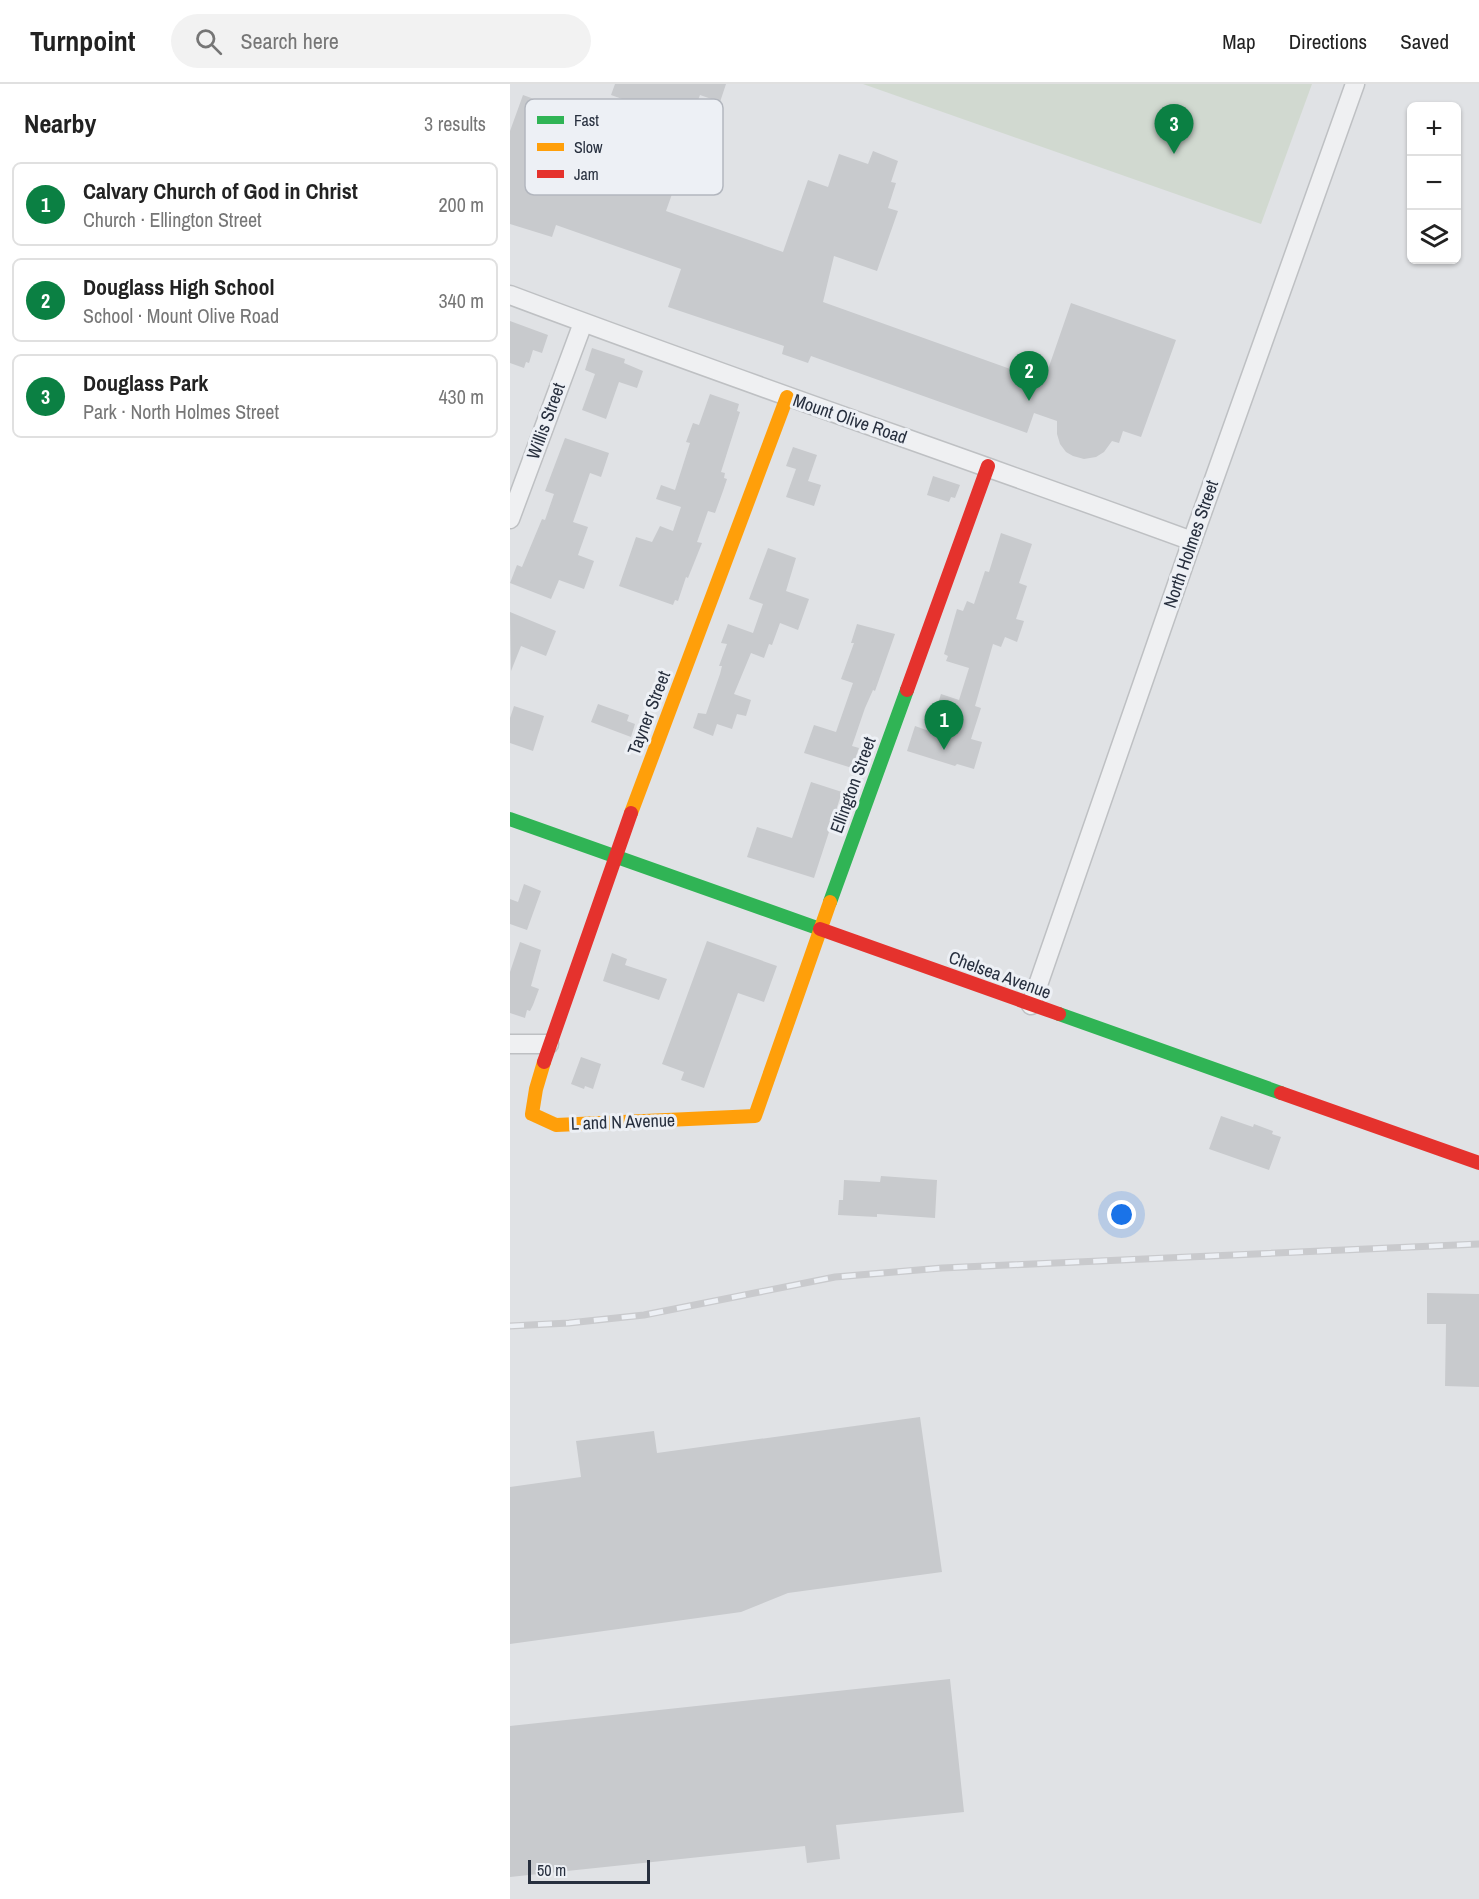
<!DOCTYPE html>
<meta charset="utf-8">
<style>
:root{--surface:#fff;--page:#f2f2f2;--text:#222;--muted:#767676;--line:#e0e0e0;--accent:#0b8043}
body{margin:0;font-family:"Archivo Narrow",sans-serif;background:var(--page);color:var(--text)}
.controls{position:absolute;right:18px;top:18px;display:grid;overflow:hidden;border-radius:9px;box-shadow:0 2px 4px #0004}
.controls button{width:54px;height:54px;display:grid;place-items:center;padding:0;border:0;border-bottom:2px solid var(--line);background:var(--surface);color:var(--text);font:30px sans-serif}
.scale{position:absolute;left:18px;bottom:15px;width:122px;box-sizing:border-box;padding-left:6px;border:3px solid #272f3e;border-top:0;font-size:16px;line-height:21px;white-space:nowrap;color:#272f3e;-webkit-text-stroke:4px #edf0f5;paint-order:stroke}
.you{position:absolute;left:612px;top:1131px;width:21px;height:21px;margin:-15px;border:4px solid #fff;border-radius:50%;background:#1a73e8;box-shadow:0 0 0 9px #1a73e833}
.badge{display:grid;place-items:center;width:39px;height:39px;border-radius:50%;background:var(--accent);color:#fff;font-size:20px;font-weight:700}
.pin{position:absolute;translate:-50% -50px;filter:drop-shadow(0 2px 3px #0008)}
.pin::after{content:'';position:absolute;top:32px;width:21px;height:18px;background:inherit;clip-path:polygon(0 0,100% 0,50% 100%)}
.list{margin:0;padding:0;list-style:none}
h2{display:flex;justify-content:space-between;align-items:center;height:78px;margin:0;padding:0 24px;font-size:26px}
h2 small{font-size:20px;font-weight:400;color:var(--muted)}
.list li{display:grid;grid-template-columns:39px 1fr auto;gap:18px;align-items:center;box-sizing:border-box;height:84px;margin:0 12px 12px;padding:0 12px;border:2px solid var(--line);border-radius:9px}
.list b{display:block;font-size:22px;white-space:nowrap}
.list p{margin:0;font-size:20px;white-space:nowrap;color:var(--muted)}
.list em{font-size:20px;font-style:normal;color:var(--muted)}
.icon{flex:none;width:33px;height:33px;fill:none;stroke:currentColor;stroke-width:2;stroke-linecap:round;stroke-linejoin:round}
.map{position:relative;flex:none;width:969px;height:1815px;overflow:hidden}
header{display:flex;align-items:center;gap:36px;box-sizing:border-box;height:84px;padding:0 30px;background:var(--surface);border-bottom:2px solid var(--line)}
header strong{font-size:28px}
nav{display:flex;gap:33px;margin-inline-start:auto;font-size:21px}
.search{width:420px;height:54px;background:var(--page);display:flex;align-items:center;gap:15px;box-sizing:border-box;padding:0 21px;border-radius:33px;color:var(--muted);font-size:22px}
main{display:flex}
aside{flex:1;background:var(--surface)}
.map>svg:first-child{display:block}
.green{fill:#d1d9d0}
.building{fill:#c8cacd}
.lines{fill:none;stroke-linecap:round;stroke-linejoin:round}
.street-casing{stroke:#bec0c3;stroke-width:21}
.street{stroke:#eff0f2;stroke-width:18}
.fast{stroke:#30b455;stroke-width:14}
.slow{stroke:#ff9f0a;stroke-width:14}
.jam{stroke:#e5322d;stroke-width:14}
.rail-casing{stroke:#c9cacd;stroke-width:7}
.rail{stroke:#edf0f5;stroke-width:4.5;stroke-dasharray:14;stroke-linecap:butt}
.labels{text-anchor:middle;stroke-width:6;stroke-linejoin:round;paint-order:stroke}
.street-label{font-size:18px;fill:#272f3e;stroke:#edf0f5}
.key{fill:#edf0f5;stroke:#b2b6be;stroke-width:1.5}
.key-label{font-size:16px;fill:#272f3e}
</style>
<header>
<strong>Turnpoint</strong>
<div class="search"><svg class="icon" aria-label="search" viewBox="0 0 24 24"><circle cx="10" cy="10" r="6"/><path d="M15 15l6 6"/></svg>Search here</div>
<nav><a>Map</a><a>Directions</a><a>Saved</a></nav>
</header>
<main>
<aside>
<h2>Nearby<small>3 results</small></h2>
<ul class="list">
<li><span class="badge">1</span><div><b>Calvary Church of God in Christ</b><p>Church · Ellington Street</p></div><em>200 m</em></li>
<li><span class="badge">2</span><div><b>Douglass High School</b><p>School · Mount Olive Road</p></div><em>340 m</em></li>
<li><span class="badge">3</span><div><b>Douglass Park</b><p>Park · North Holmes Street</p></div><em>430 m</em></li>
</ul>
</aside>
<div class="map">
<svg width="969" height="1815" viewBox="0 0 969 1815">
<rect width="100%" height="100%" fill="#e0e2e5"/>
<!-- green -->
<path class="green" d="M353 0H802L751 140Z"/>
<!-- building -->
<g class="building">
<path d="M105 0H216L210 18 190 11 184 26 167 19 163 33 101 11Z"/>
<path d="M13 11 96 41 93 51 173 79 156 127 273 168 298 96 318 103 329 70 358 80 363 67 388 77 381 98 386 99 378 124 388 127 367 187 324 172 313 218 534 297 561 219 666 256 631 353 613 347 609 359 602 357 594 368 586 373 574 375 563 372 556 368 550 360 547 350V337L524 329 517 349 301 272 298 279 272 270 274 262 158 223 171 185 46 141 42 153 0 140V47Z"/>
<path d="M0 237 38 251 32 269 23 266 19 279 16 278 14 284 0 279Z"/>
<path d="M82 264 115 275 114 279 133 287 127 304 109 298 96 335 72 326 85 290 75 286Z"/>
<path d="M200 310 229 320 227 327 230 328 211 388 215 389 214 394 217 395 213 407 205 429 198 427 187 458 192 459 178 494 176 493 168 517 165 516 163 521 109 502 126 453 142 458 150 442 163 447 171 423 146 415 151 401 165 406 180 359 176 358 183 339 189 341Z"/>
<path d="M55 354 99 369 91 393 80 389 63 438 78 443 68 471 84 477 74 505 49 496 41 515 0 499 7 481 12 483 32 435 35 436 44 410 35 407Z"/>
<path d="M283 363 307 371 298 397 311 401 304 422 276 413 286 385 276 382Z"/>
<path d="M423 392 450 401 445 414 441 413 439 418 417 411Z"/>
<path d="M491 449 522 460 509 499 517 502 506 535 514 537 507 558 495 553 491 563 483 560 465 622 471 624 461 655 472 658 464 685 447 680 445 682 397 667 405 642 419 647 431 610 449 616 459 584 436 577 438 572 434 570 447 525 453 527 457 517 464 520 475 487 479 488Z"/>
<path d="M258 464 286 474 276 507 299 515 288 546 270 539 262 561 259 560 254 574 241 569 224 610 241 616 236 632 227 630 222 645 207 640 203 652 183 644 188 629 196 630 210 590 212 582H209L217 560 211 559 218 540 243 549 253 520 239 515Z"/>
<path d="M0 528 46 547 36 572 11 562 1 587Z"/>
<path d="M347 540 385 550 365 607 363 606 355 624 342 662 349 664 342 684 294 669 304 641 326 648 343 599 331 595 344 559H341Z"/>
<path d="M88 620 119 631 117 637 125 640 121 653 81 638Z"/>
<path d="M4 622 34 632 23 667 0 659V634Z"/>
<path d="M301 698 332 708 304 794 237 773 247 743 282 754Z"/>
<path d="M14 800 31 807 17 846 0 840V815L8 818Z"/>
<path d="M197 857 267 882 254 918 228 909 194 1004 171 996 174 988 152 980Z"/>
<path d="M10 858 31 866 21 902 29 905 23 921 20 927 17 926 15 934 0 929V888Z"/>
<path d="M102 869 117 875 115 881 157 895 149 916 93 897Z"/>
<path d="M71 973 91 980 83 1005 75 1002 74 1005 61 1000Z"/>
<path d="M711 1032 743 1043 744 1040 763 1047 762 1050 771 1053 759 1086 699 1065Z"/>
<path d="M371 1092 427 1096 425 1134 367 1130V1133L328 1131 329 1116H333L334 1096 370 1098Z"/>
<path d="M917 1209 969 1210V1303L935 1302 936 1240H917Z"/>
<path d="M410 1333 432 1488 278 1509 231 1528 0 1560V1403L71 1393 66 1357 144 1347 147 1369Z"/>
<path d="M440 1595 454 1728 326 1741 330 1775 297 1779 295 1762 0 1793V1642Z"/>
</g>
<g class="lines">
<!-- street casing -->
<g class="street-casing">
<g id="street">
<path d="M0 211C226 296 455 374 682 457"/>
<path d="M0 435 73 239"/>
<path d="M521 921 682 457 845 0"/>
<path d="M0 960H39"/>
</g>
</g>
<!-- street -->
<use href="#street" class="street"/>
<!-- fast -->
<g class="fast">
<path d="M0 735 310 845"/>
<path d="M320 818 397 606"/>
<path d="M549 930 771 1009"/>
</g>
<!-- slow -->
<g class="slow">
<path d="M121 729 277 313"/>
<path d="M34 978 26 1005 22 1030 46 1041 245 1032 320 818"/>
</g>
<!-- jam -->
<g class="jam">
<path d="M397 606 478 382"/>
<path d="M310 845 549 930"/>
<path d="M34 978 121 729"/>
<path d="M771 1009 969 1079"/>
</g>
<!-- rail casing -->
<g class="rail-casing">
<path id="rail" d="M0 1242 59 1239 134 1231 325 1193 432 1184 969 1160"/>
</g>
<!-- rail -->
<use href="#rail" class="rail"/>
</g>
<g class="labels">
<!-- street labels -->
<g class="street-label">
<text transform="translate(340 335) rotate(19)" y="6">Mount Olive Road</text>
<text transform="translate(36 337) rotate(-70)" y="6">Willis Street</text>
<text transform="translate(681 460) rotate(-71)" y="6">North Holmes Street</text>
<text transform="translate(139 629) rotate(-69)" y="6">Tayner Street</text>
<text transform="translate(343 701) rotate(-70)" y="6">Ellington Street</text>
<text transform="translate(490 891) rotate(20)" y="6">Chelsea Avenue</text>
<text transform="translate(113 1038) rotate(-2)" y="6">L and N Avenue</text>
</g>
</g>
<!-- legend -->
<rect x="15" y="15" width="198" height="96" rx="9" class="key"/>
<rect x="27" y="32" width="27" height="8" fill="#30b455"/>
<rect x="27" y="59" width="27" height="8" fill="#ff9f0a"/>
<rect x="27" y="86" width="27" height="8" fill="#e5322d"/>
<g class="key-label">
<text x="64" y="42">Fast</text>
<text x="64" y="69">Slow</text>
<text x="64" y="96">Jam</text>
</g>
</svg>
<div class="controls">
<button>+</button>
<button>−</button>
<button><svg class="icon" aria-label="layers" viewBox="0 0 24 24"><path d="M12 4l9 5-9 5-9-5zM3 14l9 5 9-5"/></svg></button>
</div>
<div class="scale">50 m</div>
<div class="you"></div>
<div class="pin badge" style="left:434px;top:666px">1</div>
<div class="pin badge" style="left:519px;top:317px">2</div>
<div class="pin badge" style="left:664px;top:70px">3</div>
</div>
</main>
